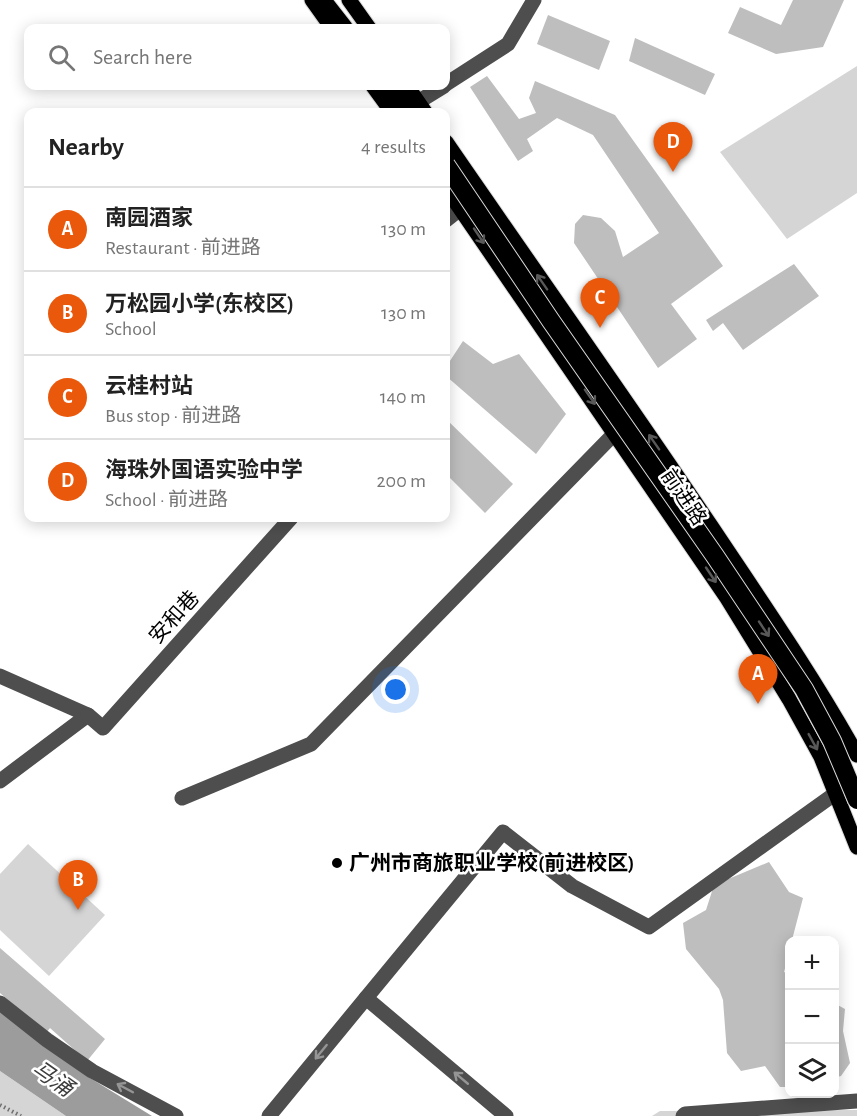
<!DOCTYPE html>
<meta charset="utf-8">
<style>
:root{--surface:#fff;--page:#f2f2f2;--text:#222;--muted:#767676;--line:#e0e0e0;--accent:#ea580c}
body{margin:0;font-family:"Alegreya Sans","Noto Sans SC",sans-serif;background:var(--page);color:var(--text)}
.controls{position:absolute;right:18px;bottom:18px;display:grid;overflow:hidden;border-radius:12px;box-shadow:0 3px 15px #0003}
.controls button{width:54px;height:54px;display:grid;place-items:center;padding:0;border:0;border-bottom:2px solid var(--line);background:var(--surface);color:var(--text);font:30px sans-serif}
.you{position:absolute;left:396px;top:690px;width:21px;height:21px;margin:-15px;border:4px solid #fff;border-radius:50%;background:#1a73e8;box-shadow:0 0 0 9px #1a73e833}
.badge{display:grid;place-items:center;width:39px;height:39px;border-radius:50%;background:var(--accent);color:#fff;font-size:20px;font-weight:700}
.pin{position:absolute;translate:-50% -50px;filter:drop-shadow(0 2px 3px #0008)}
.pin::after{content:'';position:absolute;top:32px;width:21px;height:18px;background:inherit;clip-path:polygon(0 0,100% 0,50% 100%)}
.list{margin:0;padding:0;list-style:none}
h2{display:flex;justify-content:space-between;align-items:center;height:78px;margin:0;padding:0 24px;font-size:26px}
h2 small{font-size:20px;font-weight:400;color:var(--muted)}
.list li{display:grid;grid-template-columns:39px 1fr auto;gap:18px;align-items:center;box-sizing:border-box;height:84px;padding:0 24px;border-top:2px solid var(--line)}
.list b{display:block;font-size:22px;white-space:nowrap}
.list p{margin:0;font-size:20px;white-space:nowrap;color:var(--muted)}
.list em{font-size:20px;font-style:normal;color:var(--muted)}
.icon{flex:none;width:33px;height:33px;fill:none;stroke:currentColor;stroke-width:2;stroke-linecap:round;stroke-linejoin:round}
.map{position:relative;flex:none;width:857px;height:1116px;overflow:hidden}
.search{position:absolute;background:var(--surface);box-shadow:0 3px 15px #0003;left:24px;top:24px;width:426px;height:66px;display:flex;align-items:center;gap:15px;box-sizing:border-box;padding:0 21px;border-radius:12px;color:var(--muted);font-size:22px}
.panel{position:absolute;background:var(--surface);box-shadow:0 3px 15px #0003;left:24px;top:108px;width:426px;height:414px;border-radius:12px}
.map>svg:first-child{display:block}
.green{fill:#d5d5d5}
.water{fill:#9c9c9c}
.building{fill:#bebebe}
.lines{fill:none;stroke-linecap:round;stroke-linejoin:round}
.major-casing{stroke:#dbdbdb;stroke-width:17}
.highway-casing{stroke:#dbdbdb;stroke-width:20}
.path{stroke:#707070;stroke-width:4;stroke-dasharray:1.5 3;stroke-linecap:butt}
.minor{stroke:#4e4e4e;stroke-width:15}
.major{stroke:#000;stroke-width:15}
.highway{stroke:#000;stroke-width:18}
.highway-bridge-casing{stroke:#dbdbdb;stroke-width:20;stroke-linecap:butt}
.highway-bridge{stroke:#000;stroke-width:18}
.oneway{stroke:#595959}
.oneway2{stroke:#959595}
.poi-dot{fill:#000;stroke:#fff;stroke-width:2}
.labels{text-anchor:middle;stroke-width:5;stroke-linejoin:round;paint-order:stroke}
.street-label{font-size:21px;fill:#000;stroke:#fff}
.poi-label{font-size:21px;font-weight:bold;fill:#000;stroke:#fff;text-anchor:start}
.water-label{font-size:22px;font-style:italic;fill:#3d3d3d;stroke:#fff}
</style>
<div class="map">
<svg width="857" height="1116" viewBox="0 0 857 1116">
<rect width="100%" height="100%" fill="#fff"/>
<!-- green -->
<g class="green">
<path d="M857 66V193L787 239 720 152Z"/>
<path d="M28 844 105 915 49 976 0 930V874Z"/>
<path d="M0 1071 66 1116H0Z"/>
<path d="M857 1110V1116H652L660 1111Z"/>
</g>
<!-- water -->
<path class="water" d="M0 1008 90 1078 152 1116H66L0 1071Z"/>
<!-- building -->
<g class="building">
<path d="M793 0H844L823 47 776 54 728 33 740 7 781 25Z"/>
<path d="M548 15 610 41 599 70 537 44Z"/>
<path d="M635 38 715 74 705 95 629 61Z"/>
<path d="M487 76 519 119 536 113 529 98 535 81 615 115 723 266 671 304 697 339 658 368 574 243 575 224 583 215 601 218 615 231 623 257 659 233 593 135 557 118 527 139 533 151 518 161 470 87Z"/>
<path d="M794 264 819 296 743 350 723 323 713 331 706 320Z"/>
<path d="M463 341 493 364 519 354 566 414 536 454 446 376V367Z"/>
<path d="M446 419 513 484 485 513 446 474Z"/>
<path d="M769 862 789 892 803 898 792 940H790V950L784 972 790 975V1087H780L765 1066 741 1071 727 1053 723 1000 719 989 686 949 683 923 706 910 714 885Z"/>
<path d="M0 948 105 1039 87 1061 50 1028 46 1033 0 993Z"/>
<path d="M834 1003 845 1009 843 1031 850 1063 841 1076 834 1078Z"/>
</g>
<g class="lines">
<!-- major casing -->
<g class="major-casing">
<g id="major">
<path d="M312 0 332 28"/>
<path d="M349 0 369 28"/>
<path d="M373 86 392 112"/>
<path d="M407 86 425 112"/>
<path d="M446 142C534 270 624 397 711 526 761 601 813 676 857 755"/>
<path d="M446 188 727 598 789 699 821 757 857 847"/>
</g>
</g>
<!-- highway casing -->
<g class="highway-casing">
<g id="highway">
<path d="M322 0 344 28"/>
<path d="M387 86 407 112"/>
</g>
</g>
<!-- path -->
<path class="path" d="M0 1105 21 1116"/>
<!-- minor -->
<g class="minor">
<path d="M446 84 508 44 534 0"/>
<path d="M418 102 444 86"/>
<path d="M446 220 460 209"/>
<path d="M0 676 88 715 0 781"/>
<path d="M88 715 103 728 291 518"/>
<path d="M182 798 311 744 615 433"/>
<path d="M366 998 503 832 572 886 649 927 836 793"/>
<path d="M0 1003 47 1040 92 1071 176 1116"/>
<path d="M269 1116 366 998 506 1116"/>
<path d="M683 1116 685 1114 857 1101"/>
</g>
<!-- major -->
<use href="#major" class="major"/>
<!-- highway -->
<use href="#highway" class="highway"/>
<!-- highway-bridge casing -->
<g class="highway-bridge-casing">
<path id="highway-bridge" d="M446 165 551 321 715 556 804 689 832 741 857 800"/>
</g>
<!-- highway-bridge -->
<use href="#highway-bridge" class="highway-bridge"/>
</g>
<!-- one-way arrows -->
<defs><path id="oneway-shaft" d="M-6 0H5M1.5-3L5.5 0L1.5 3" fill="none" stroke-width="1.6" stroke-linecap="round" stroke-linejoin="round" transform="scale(1.5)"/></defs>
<g class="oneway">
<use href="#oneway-shaft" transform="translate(479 236) rotate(56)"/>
<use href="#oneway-shaft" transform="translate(542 282) rotate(-125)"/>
<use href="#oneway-shaft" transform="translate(590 397) rotate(55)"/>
<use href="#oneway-shaft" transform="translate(654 442) rotate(-125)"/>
<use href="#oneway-shaft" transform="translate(711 575) rotate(56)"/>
<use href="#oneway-shaft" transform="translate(764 629) rotate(56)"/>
<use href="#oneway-shaft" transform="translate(813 742) rotate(61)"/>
</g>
<g class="oneway2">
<use href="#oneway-shaft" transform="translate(321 1052) rotate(129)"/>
<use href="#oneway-shaft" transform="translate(461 1078) rotate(-140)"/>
<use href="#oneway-shaft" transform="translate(125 1088) rotate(-152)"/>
</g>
<!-- markers -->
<circle class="poi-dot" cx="337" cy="863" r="6"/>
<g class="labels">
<!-- street labels -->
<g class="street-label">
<text transform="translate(684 497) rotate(56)" y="7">前进路</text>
<text transform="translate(174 617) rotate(-48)" y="7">安和巷</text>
</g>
<!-- poi labels -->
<g class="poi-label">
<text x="349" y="870">广州市商旅职业学校(前进校区)</text>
</g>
<!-- water labels -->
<g class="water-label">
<text transform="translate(53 1078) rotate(35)" y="8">马涌</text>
</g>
</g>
</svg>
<div class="controls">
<button>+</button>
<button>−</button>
<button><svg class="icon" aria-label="layers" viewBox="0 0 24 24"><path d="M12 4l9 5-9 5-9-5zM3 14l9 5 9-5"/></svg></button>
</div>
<div class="you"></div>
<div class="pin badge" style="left:758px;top:704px">A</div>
<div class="pin badge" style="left:78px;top:910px">B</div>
<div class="pin badge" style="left:600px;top:328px">C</div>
<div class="pin badge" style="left:673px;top:172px">D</div>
<div class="search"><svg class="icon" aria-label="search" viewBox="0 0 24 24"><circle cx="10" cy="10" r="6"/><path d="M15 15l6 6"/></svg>Search here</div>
<section class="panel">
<h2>Nearby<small>4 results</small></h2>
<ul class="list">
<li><span class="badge">A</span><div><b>南园酒家</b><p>Restaurant · 前进路</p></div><em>130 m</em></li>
<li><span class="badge">B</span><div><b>万松园小学(东校区)</b><p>School</p></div><em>130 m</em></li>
<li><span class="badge">C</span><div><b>云桂村站</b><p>Bus stop · 前进路</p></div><em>140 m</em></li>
<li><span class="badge">D</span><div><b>海珠外国语实验中学</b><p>School · 前进路</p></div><em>200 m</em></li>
</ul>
</section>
</div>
